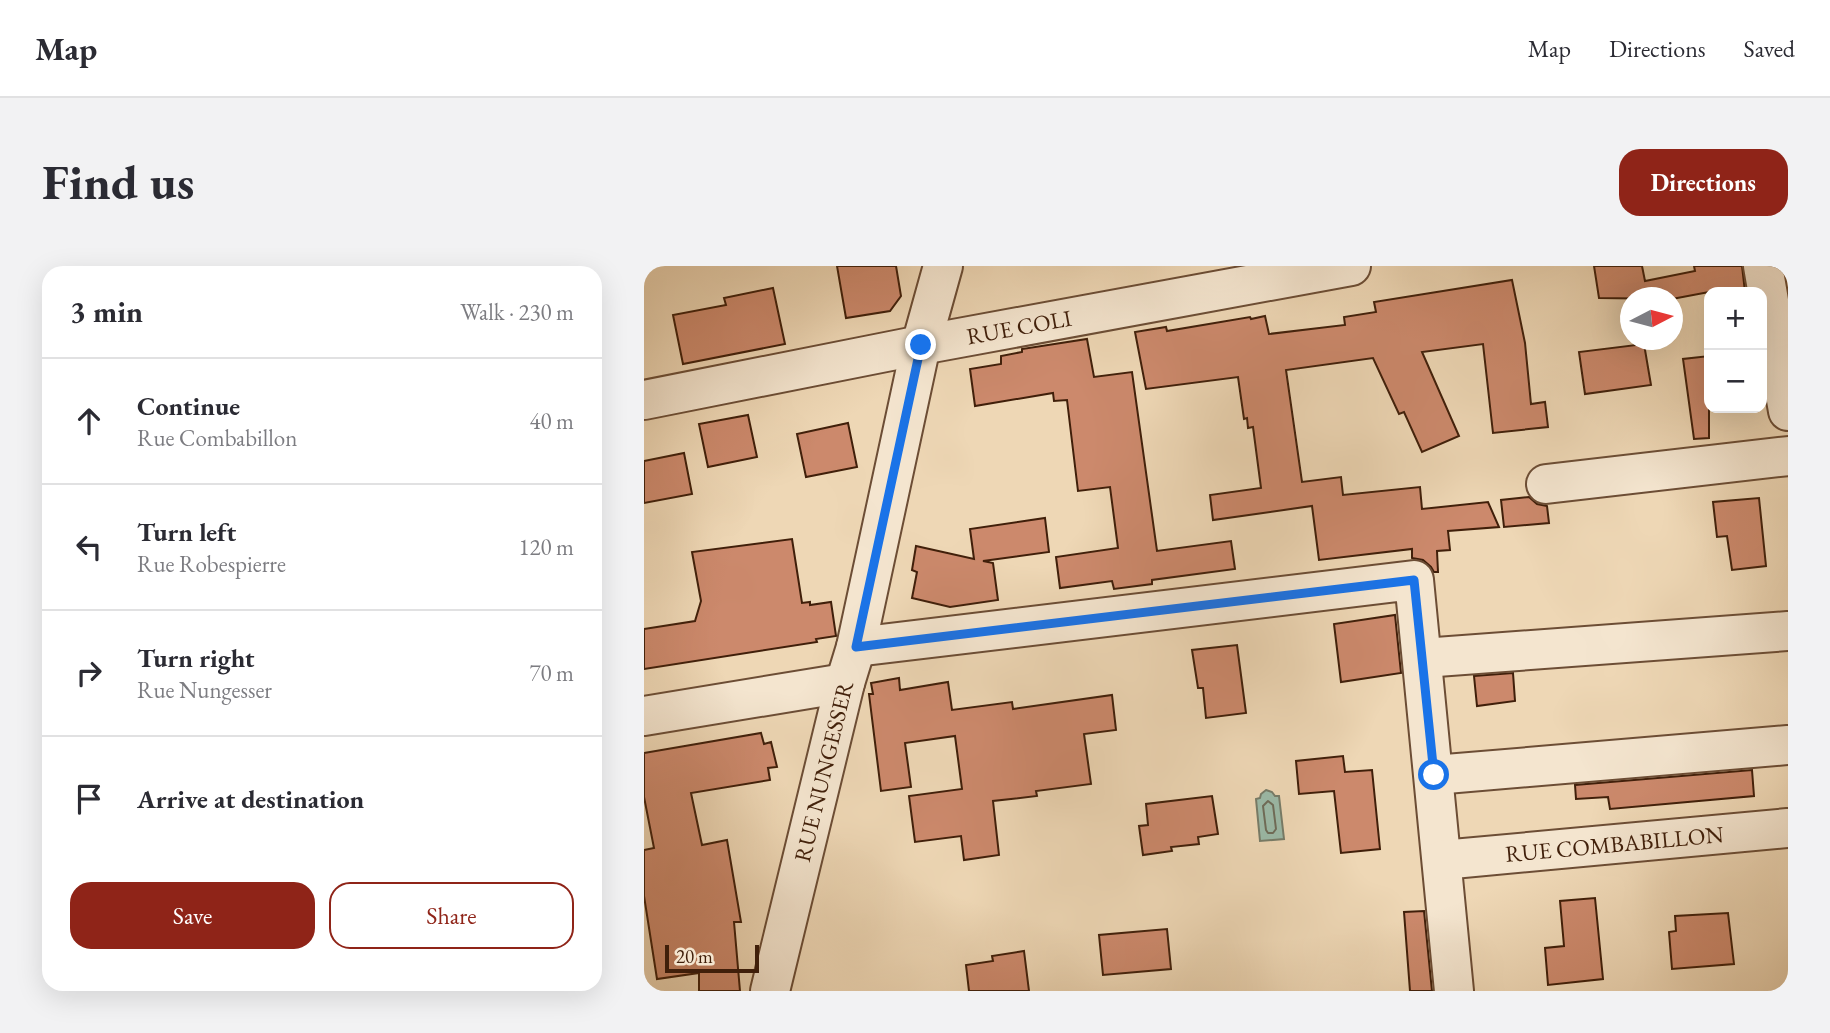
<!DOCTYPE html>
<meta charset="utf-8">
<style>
:root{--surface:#fff;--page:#f2f2f3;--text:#2b2b33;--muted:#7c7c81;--line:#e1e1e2;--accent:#8f2418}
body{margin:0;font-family:"EB Garamond",serif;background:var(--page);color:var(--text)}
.controls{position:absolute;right:21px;top:21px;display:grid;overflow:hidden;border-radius:14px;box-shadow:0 7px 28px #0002}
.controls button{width:63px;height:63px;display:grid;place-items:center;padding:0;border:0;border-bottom:2px solid var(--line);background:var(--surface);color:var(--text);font:35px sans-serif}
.compass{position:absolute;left:976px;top:21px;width:63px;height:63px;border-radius:50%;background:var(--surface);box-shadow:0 7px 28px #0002;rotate:84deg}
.scale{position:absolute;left:21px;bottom:18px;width:94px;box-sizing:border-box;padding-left:7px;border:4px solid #401f0a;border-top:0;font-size:19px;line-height:24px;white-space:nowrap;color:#401f0a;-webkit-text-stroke:5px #f4e5cf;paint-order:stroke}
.stop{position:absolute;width:21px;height:21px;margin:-16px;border:5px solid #1a73e8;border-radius:50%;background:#fff}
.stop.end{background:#1a73e8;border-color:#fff;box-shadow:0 2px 7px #0008}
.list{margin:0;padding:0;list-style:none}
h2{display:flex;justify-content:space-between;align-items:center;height:91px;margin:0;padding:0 28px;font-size:30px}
h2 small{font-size:23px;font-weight:400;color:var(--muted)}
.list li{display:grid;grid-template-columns:46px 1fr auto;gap:21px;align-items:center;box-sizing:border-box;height:126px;padding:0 28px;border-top:2px solid var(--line)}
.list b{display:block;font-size:26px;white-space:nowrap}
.list p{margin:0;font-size:23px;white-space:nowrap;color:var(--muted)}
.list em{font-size:23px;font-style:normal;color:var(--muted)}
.actions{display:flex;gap:14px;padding:21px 28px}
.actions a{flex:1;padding:16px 0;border:2px solid var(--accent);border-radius:21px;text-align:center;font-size:24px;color:var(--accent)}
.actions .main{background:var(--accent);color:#fff}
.icon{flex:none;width:38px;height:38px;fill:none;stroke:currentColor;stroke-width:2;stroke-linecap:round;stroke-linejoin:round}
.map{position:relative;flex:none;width:1144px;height:725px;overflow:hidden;border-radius:21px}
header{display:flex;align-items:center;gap:42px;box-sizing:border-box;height:98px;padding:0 35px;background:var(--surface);border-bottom:2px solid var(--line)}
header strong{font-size:33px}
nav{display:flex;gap:38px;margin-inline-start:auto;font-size:24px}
.intro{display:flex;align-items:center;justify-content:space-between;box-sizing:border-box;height:168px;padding:0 42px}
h1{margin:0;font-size:49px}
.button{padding:18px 32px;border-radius:21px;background:var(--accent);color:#fff;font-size:24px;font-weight:700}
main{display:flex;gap:42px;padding:0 42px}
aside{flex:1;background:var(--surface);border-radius:21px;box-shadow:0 7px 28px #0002}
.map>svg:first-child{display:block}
.water{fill:#9bbaa8;stroke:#777c69;stroke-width:2}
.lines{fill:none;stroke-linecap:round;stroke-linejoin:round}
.shore{stroke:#6e6c59;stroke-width:2}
.building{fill:#cc896c;stroke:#401f0a;stroke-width:2}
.minor-casing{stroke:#6c4d35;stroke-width:42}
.minor{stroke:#f4e5cf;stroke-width:38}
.route{stroke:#1a73e8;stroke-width:9}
.labels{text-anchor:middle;stroke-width:6;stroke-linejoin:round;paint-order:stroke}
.street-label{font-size:23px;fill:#401f0a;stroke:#f4e5cf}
</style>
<header>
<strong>Map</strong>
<nav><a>Map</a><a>Directions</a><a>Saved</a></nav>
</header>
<div class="intro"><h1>Find us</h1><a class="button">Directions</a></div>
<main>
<aside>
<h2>3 min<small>Walk · 230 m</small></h2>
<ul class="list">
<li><svg class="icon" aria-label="ahead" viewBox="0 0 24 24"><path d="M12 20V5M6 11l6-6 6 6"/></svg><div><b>Continue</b><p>Rue Combabillon</p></div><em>40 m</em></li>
<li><svg class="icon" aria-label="left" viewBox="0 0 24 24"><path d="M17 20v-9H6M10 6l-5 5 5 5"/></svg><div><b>Turn left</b><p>Rue Robespierre</p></div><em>120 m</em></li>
<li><svg class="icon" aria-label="right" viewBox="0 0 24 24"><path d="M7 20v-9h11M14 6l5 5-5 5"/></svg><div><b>Turn right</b><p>Rue Nungesser</p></div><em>70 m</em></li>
<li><svg class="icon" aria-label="arrive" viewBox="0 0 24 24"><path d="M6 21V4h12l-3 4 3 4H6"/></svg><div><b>Arrive at destination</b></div></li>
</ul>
<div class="actions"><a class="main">Save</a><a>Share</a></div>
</aside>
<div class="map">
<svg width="1144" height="725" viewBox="0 0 1144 725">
<rect width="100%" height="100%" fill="#eed7b5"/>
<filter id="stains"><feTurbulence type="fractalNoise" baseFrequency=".00286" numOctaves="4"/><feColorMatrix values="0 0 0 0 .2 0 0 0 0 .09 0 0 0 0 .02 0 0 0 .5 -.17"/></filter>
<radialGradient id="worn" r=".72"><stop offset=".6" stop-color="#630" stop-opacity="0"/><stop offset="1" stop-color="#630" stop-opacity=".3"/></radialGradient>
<!-- water -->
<path class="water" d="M622 524 628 526 631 530H635L640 573 616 575 612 533 616 532 617 528Z"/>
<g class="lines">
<!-- shore -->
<path class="shore" d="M624 535 629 539 632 563 629 567H624L622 564 619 540Z"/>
</g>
<!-- building -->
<g class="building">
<path d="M193 0H252L257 30 246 45 202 52Z"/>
<path d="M950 0H998L1001 15 1051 5 1050 0H1098L1101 26H1065L1028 33 955 32Z"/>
<path d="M868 14 881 77 887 138 901 136 904 161 849 167 839 78 778 86 815 170 778 186 760 146 755 148 729 92 642 104 658 216 697 211 699 229 776 221 778 243 844 236 855 261 804 265 806 284 793 285 794 306H790L787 301 779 294 768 292V283L675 294 668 240 569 254 566 229 617 222 609 161 604 162 603 152 600 153 594 111 502 123 491 66 522 61 523 65 606 51 607 53 621 50 625 68 701 59 700 51 732 46 730 36Z"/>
<path d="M129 22 141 78 39 98 29 49 82 39 80 32Z"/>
<path d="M443 73 450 111 488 106 513 285 587 275 591 303 508 314V318L470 323 468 315 416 322 412 291 474 282 466 221 434 225 423 134 410 135 409 127 331 140 326 103 357 98V90L378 86V83Z"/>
<path d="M1000 78 1007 119 941 128 935 86Z"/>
<path d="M1065 90V172L1050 173 1039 93Z"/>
<path d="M104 149 113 191 64 201 55 158Z"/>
<path d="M204 157 213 201 162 211 153 168Z"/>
<path d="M40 187 48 228 0 237V195Z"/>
<path d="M885 231 893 238 903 240 905 257 860 261 857 234Z"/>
<path d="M1115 232 1122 300 1088 304 1083 270 1073 271 1069 236Z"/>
<path d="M401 252 405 286 339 295 349 297 354 334 306 341 268 332 273 306 268 304 272 280 330 293 326 263Z"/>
<path d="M148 273 158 337 166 336V339L187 336 192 370 172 373 173 376 0 403V363L51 355 57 335 48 286Z"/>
<path d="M751 349 757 407 697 416 690 358Z"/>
<path d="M593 379 602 447 562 452 559 422H554L548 384Z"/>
<path d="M869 407 871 435 833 440 830 410Z"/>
<path d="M255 412 256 424 304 416 308 444 368 436 369 443 468 429 472 464 440 468 447 518 392 525 393 530 349 535 355 589 320 594 317 570 271 576 265 530 318 523 311 470 261 477 267 521 237 525 225 428H229L227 417Z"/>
<path d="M117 467 120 478 127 476 133 501 124 502 126 514 47 527 58 579 83 574 97 656H90L96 725H55V707L13 713 0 630V584L10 582 0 531V487Z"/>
<path d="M699 490 701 506 728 504 736 583 697 587 690 525 655 528 652 495Z"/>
<path d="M1108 504 1110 530 966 543 964 531 932 533 931 519Z"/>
<path d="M568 530 574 568 554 571 555 578 527 581 528 585 499 589 495 560 504 559 502 538Z"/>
<path d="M951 632 959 713 904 719 901 682 920 680 916 635Z"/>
<path d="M780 645 788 725H766L760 646Z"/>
<path d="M1084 647 1090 698 1028 703 1025 666 1032 665 1031 650Z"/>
<path d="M523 663 527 703 459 709 455 669Z"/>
<path d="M380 685 385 725H325L322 699 349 695 348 690Z"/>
</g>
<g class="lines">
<!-- minor casing -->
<g class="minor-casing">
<g id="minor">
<path d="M1119 0 1144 145"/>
<path id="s1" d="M0 134 277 79 707 0"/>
<path d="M902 218 1144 190"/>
<path d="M212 381 770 314 810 725"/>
<path d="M779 392 1144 365"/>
<path d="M0 450 201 417"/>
<path d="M790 509 1144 479"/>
<path id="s2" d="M798 594 1144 562"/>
<path id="s3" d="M126 725 201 417 212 381 277 79 299 0"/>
</g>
</g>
<!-- minor -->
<use href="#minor" class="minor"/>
</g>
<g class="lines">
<!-- route -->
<path class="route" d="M277 79 212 381 770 314 790 509"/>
</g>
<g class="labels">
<!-- street labels -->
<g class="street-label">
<text dy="8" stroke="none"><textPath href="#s1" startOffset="382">RUE COLI</textPath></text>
<text dy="8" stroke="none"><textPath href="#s3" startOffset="226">RUE NUNGESSER</textPath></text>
<text dy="8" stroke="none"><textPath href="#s2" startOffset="173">RUE COMBABILLON</textPath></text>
</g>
</g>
<rect width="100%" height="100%" filter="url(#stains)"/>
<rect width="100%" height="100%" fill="url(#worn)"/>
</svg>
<div class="controls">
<button>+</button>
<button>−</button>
</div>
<svg class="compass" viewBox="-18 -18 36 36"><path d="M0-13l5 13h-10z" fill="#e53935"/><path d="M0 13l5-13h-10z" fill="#7c7c81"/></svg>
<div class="scale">20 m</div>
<div class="stop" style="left:790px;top:509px"></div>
<div class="stop end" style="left:277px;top:79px"></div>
</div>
</main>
